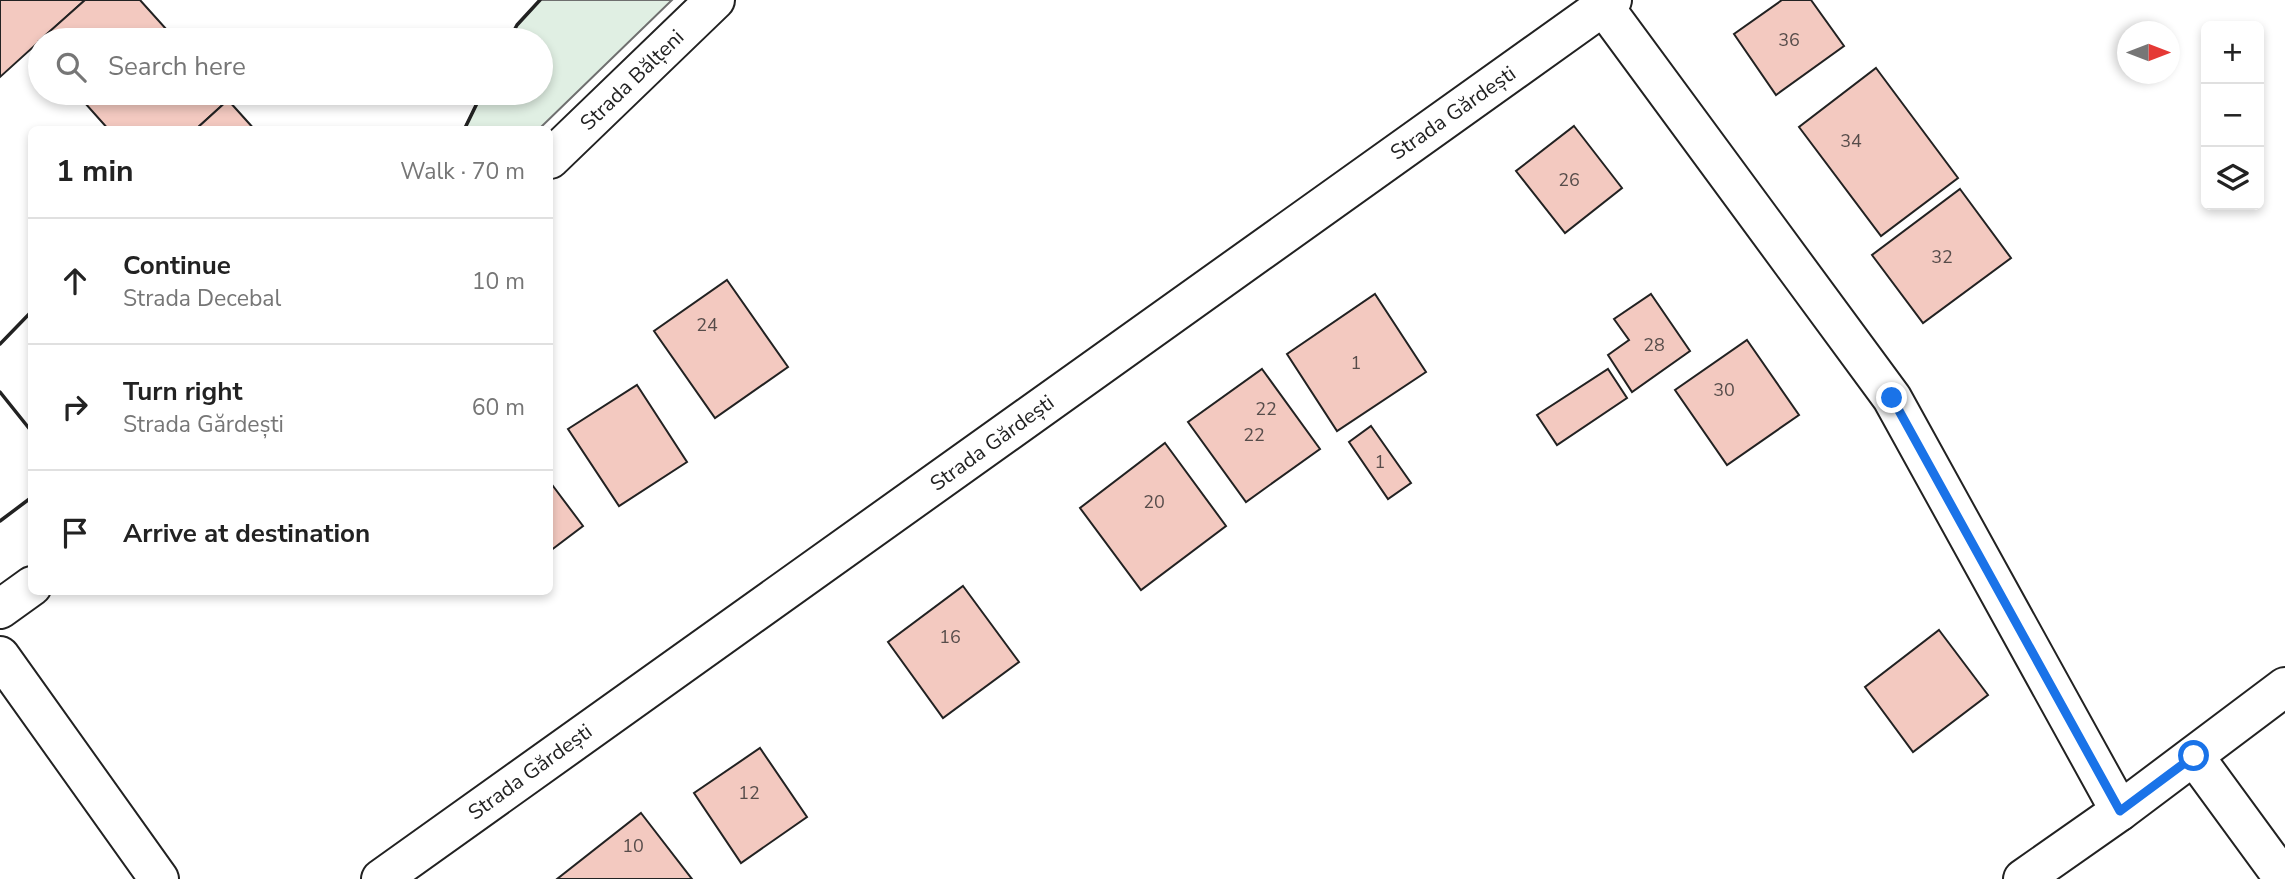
<!DOCTYPE html>
<meta charset="utf-8">
<style>
:root{--surface:#fff;--page:#f2f2f2;--text:#222;--muted:#767676;--line:#e0e0e0}
body{margin:0;font-family:"Nunito Sans",sans-serif;background:var(--page);color:var(--text)}
.controls{position:absolute;right:21px;top:21px;display:grid;overflow:hidden;border-radius:10px;box-shadow:0 4px 10px #0003}
.controls button{width:63px;height:63px;display:grid;place-items:center;padding:0;border:0;border-bottom:2px solid var(--line);background:var(--surface);color:var(--text);font:35px sans-serif}
.compass{position:absolute;left:2117px;top:21px;width:63px;height:63px;border-radius:50%;background:var(--surface);box-shadow:0 4px 10px #0003;rotate:90deg}
.stop{position:absolute;width:21px;height:21px;margin:-16px;border:5px solid #1a73e8;border-radius:50%;background:#fff}
.stop.end{background:#1a73e8;border-color:#fff;box-shadow:0 2px 7px #0008}
.list{margin:0;padding:0;list-style:none}
h2{display:flex;justify-content:space-between;align-items:center;height:91px;margin:0;padding:0 28px;font-size:30px}
h2 small{font-size:23px;font-weight:400;color:var(--muted)}
.list li{display:grid;grid-template-columns:46px 1fr auto;gap:21px;align-items:center;box-sizing:border-box;height:126px;padding:0 28px;border-top:2px solid var(--line)}
.list b{display:block;font-size:26px;white-space:nowrap}
.list p{margin:0;font-size:23px;white-space:nowrap;color:var(--muted)}
.list em{font-size:23px;font-style:normal;color:var(--muted)}
.icon{flex:none;width:38px;height:38px;fill:none;stroke:currentColor;stroke-width:2;stroke-linecap:round;stroke-linejoin:round}
.map{position:relative;flex:none;width:2285px;height:879px;overflow:hidden}
.search{position:absolute;background:var(--surface);box-shadow:0 4px 10px #0003;left:28px;top:28px;width:525px;height:77px;display:flex;align-items:center;gap:18px;box-sizing:border-box;padding:0 24px;border-radius:38px;color:var(--muted);font-size:26px}
.panel{position:absolute;background:var(--surface);box-shadow:0 4px 10px #0003;left:28px;top:126px;width:525px;height:469px;border-radius:10px}
.map>svg:first-child{display:block}
.green{fill:#e0efe3;stroke:#6f6f6f;stroke-width:2}
.building{fill:#f3c9c0;stroke:#222;stroke-width:2}
.lines{fill:none;stroke-linecap:round;stroke-linejoin:round}
.minor-casing{stroke:#222;stroke-width:42}
.primary-casing{stroke:#222;stroke-width:42}
.minor{stroke:#fff;stroke-width:38}
.primary{stroke:#fff;stroke-width:38}
.wall{stroke:#222;stroke-width:3.5}
.route{stroke:#1a73e8;stroke-width:9}
.labels{text-anchor:middle;stroke-width:5;stroke-linejoin:round;paint-order:stroke}
.number-label{font-size:18px;fill:#564c4a}
.street-label{font-size:21px;fill:#222;stroke:#fff}
</style>
<div class="map">
<svg width="2285" height="879" viewBox="0 0 2285 879">
<rect width="100%" height="100%" fill="#fff"/>
<!-- green -->
<path class="green" d="M540 0H672L539 129H464L482 93H541V40H509L517 25Z"/>
<!-- building -->
<g class="building">
<path d="M0 0H85L0 77Z"/>
<path d="M85 0H140L176 40H40Z"/>
<path d="M1782 0H1811L1844 46 1776 95 1734 34Z"/>
<path d="M1876 68 1958 178 1881 236 1799 127Z"/>
<path d="M76 93H222L228 100 195 130H109Z"/>
<path d="M228 100 255 130H195Z"/>
<path d="M1574 126 1622 188 1565 233 1516 171Z"/>
<path d="M1960 189 2011 258 1923 323 1872 255Z"/>
<path d="M727 280 788 367 715 418 654 331Z"/>
<path d="M1375 294 1426 372 1337 431 1287 354Z"/>
<path d="M1651 294 1690 351 1632 392 1608 355 1629 340 1614 319Z"/>
<path d="M1747 340 1799 415 1727 465 1675 390Z"/>
<path d="M1262 369 1320 449 1246 502 1188 422Z"/>
<path d="M1608 369 1627 398 1557 445 1537 415Z"/>
<path d="M637 385 687 462 619 506 568 429Z"/>
<path d="M1371 426 1411 483 1388 499 1349 442Z"/>
<path d="M1165 443 1226 526 1141 590 1080 508Z"/>
<path d="M550 482 583 526 550 551Z"/>
<path d="M963 586 1019 662 943 718 888 642Z"/>
<path d="M1939 630 1988 695 1913 752 1865 687Z"/>
<path d="M760 748 807 817 741 863 694 793Z"/>
<path d="M641 813 692 879H557Z"/>
</g>
<g class="lines">
<!-- minor casing -->
<g class="minor-casing">
<g id="minor">
<path d="M1599 0 1892 398 2120 811"/>
<path d="M550 159 715 0"/>
<path d="M0 609 32 586"/>
<path d="M0 656 159 879"/>
<path d="M2194 756 2284 879"/>
<path d="M381 879 1612 0"/>
</g>
</g>
<!-- primary casing -->
<g class="primary-casing">
<path id="primary" d="M2023 879 2120 811 2285 687"/>
</g>
<!-- minor -->
<use href="#minor" class="minor"/>
<!-- primary -->
<use href="#primary" class="primary"/>
<!-- wall -->
<g class="wall">
<path d="M509 40 517 25 540 0"/>
<path d="M464 130 482 93"/>
<path d="M0 344 32 311"/>
<path d="M0 392 32 432"/>
<path d="M0 521 32 497"/>
</g>
</g>
<g class="lines">
<!-- route -->
<path class="route" d="M1892 398 2120 811 2194 756"/>
</g>
<g class="labels">
<!-- number labels -->
<g class="number-label">
<text x="1789" y="46">36</text>
<text x="1851" y="147">34</text>
<text x="1569" y="186">26</text>
<text x="1942" y="263">32</text>
<text x="707" y="331">24</text>
<text x="1654" y="351">28</text>
<text x="1356" y="369">1</text>
<text x="1724" y="396">30</text>
<text x="1266" y="415">22</text>
<text x="1254" y="441">22</text>
<text x="1380" y="468">1</text>
<text x="1154" y="508">20</text>
<text x="950" y="643">16</text>
<text x="749" y="799">12</text>
<text x="633" y="852">10</text>
</g>
<!-- street labels -->
<g class="street-label">
<text transform="translate(632 80) rotate(-44)" y="7">Strada Bălțeni</text>
<text transform="translate(1453 113) rotate(-35)" y="7">Strada Gărdești</text>
<text transform="translate(992 443) rotate(-36)" y="7">Strada Gărdești</text>
<text transform="translate(530 772) rotate(-36)" y="7">Strada Gărdești</text>
</g>
</g>
</svg>
<div class="controls">
<button>+</button>
<button>−</button>
<button><svg class="icon" aria-label="layers" viewBox="0 0 24 24"><path d="M12 4l9 5-9 5-9-5zM3 14l9 5 9-5"/></svg></button>
</div>
<svg class="compass" viewBox="-18 -18 36 36"><path d="M0-13l5 13h-10z" fill="#e53935"/><path d="M0 13l5-13h-10z" fill="#767676"/></svg>
<div class="stop" style="left:2194px;top:756px"></div>
<div class="stop end" style="left:1892px;top:398px"></div>
<div class="search"><svg class="icon" aria-label="search" viewBox="0 0 24 24"><circle cx="10" cy="10" r="6"/><path d="M15 15l6 6"/></svg>Search here</div>
<section class="panel">
<h2>1 min<small>Walk · 70 m</small></h2>
<ul class="list">
<li><svg class="icon" aria-label="ahead" viewBox="0 0 24 24"><path d="M12 20V5M6 11l6-6 6 6"/></svg><div><b>Continue</b><p>Strada Decebal</p></div><em>10 m</em></li>
<li><svg class="icon" aria-label="right" viewBox="0 0 24 24"><path d="M7 20v-9h11M14 6l5 5-5 5"/></svg><div><b>Turn right</b><p>Strada Gărdești</p></div><em>60 m</em></li>
<li><svg class="icon" aria-label="arrive" viewBox="0 0 24 24"><path d="M6 21V4h12l-3 4 3 4H6"/></svg><div><b>Arrive at destination</b></div></li>
</ul>
</section>
</div>
